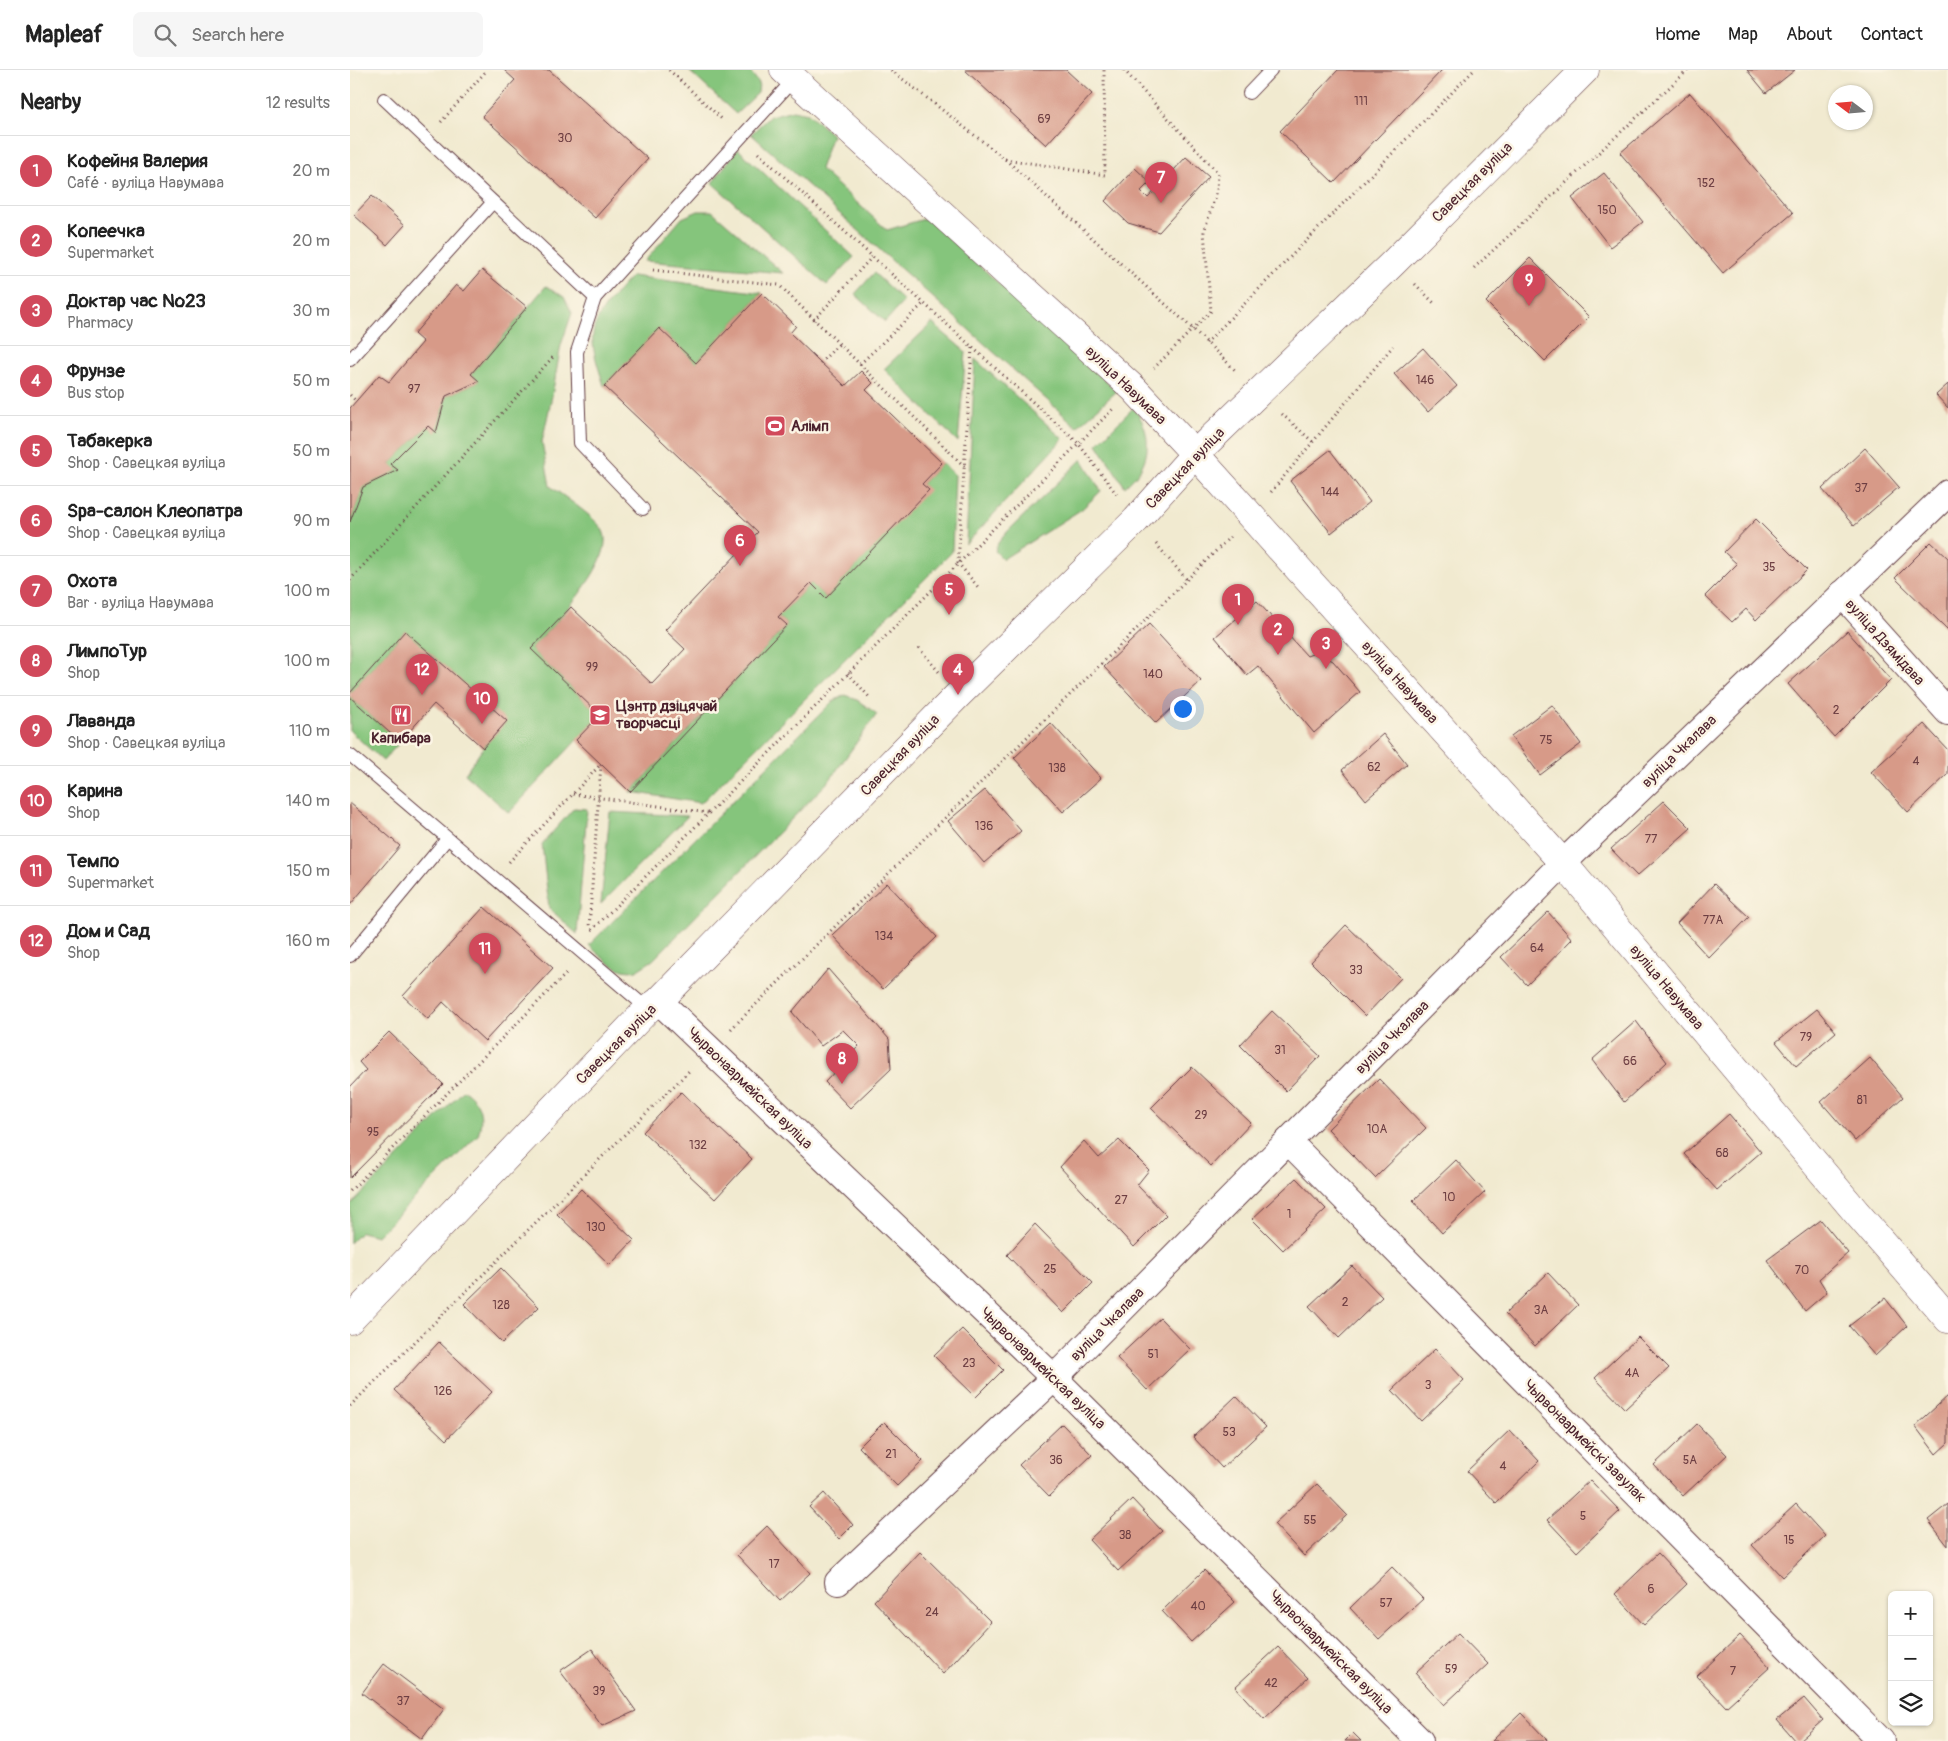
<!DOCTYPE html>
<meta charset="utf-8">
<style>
:root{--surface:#fff;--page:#f6f6f6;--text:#222;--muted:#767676;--line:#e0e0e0;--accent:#d1495b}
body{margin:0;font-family:Pangolin,sans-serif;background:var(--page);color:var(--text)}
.controls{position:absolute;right:15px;bottom:15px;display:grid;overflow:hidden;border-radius:8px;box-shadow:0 1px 4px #0004}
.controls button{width:45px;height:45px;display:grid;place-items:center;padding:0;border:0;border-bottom:1px solid var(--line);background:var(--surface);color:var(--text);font:25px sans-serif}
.compass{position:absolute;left:1478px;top:15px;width:45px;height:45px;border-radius:50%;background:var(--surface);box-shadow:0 1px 4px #0004;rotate:286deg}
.you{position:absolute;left:832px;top:638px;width:18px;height:18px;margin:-12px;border:4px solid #fff;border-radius:50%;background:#1a73e8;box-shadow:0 0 0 8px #1a73e833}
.badge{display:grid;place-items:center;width:32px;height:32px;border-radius:50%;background:var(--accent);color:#fff;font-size:16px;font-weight:700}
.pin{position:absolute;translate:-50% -41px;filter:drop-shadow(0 1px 2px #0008)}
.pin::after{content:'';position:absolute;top:26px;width:18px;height:15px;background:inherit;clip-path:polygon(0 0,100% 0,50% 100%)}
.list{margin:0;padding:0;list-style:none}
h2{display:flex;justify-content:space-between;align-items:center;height:65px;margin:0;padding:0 20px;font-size:21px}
h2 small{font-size:16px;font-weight:400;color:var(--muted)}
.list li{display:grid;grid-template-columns:32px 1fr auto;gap:15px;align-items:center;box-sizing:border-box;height:70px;padding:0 20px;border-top:1px solid var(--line)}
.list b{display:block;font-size:19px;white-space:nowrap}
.list p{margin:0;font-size:16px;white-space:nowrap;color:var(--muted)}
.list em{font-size:16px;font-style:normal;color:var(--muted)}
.icon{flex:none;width:28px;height:28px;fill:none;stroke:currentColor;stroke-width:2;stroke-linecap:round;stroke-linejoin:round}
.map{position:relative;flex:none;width:1598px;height:1671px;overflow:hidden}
header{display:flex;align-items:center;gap:30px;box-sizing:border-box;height:70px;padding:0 25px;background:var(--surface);border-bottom:1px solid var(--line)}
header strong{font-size:24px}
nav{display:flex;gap:28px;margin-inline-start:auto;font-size:18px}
.search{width:350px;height:45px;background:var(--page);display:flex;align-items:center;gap:12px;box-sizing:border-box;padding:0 18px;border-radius:8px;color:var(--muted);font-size:19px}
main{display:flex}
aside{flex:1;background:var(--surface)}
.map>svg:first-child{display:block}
.green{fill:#85c57c;stroke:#687254}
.building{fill:#d79a88}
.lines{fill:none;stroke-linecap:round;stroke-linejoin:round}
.service-casing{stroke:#633d44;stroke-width:14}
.minor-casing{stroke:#633d44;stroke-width:28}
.tertiary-casing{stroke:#633d44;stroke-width:29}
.path{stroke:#633d44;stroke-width:3;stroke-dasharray:1 4;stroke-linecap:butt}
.service{stroke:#fff;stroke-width:12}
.minor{stroke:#fff;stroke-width:26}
.tertiary{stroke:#fff;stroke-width:28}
.labels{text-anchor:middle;stroke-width:5;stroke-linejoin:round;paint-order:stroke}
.number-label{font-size:12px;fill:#6d3e42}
.street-label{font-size:15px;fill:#4a1f2b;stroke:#fcf5e5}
.poi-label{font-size:15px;font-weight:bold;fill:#4a1f2b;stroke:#fcf5e5;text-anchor:start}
</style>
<header>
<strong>Mapleaf</strong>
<div class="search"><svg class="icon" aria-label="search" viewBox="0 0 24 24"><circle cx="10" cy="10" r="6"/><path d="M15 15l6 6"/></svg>Search here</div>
<nav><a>Home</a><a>Map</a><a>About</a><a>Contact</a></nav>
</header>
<main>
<aside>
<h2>Nearby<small>12 results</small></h2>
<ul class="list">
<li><span class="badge">1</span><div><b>Кофейня Валерия</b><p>Café · вуліца Навумава</p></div><em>20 m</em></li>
<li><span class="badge">2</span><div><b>Копеечка</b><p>Supermarket</p></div><em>20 m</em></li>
<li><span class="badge">3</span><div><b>Доктар час №23</b><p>Pharmacy</p></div><em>30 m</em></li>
<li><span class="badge">4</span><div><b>Фрунзе</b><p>Bus stop</p></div><em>50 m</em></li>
<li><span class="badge">5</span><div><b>Табакерка</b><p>Shop · Савецкая вуліца</p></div><em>50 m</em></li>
<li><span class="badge">6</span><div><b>Spa-салон Клеопатра</b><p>Shop · Савецкая вуліца</p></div><em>90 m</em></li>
<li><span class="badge">7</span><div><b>Охота</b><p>Bar · вуліца Навумава</p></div><em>100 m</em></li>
<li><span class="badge">8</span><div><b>ЛимпоТур</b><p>Shop</p></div><em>100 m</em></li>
<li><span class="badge">9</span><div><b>Лаванда</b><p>Shop · Савецкая вуліца</p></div><em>110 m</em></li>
<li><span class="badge">10</span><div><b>Карина</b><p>Shop</p></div><em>140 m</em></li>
<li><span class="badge">11</span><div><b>Темпо</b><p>Supermarket</p></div><em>150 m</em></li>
<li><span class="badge">12</span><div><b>Дом и Сад</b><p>Shop</p></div><em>160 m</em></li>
</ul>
</aside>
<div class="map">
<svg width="1598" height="1671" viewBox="0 0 1598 1671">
<rect width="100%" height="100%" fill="#fcf5e5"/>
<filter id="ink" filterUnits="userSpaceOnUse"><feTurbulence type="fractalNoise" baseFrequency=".02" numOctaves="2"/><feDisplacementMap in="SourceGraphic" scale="10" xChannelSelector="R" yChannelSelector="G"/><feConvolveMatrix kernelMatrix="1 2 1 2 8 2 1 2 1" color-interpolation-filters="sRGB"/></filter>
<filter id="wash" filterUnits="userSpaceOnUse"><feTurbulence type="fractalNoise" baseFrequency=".0096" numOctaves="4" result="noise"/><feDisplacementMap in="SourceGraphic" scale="20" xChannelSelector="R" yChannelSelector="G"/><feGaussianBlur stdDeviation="1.12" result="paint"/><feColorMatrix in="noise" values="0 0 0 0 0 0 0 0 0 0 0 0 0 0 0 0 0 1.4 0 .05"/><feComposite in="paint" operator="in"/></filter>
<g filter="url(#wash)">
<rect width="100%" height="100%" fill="#f1ead0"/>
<!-- green -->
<g class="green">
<path d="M338 0H399L409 13 408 23 386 44Z"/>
<path d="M443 40 458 43 482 65 470 99 537 160 577 148 767 321 727 357 401 64 420 46Z"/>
<path d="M388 79 504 187 477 215 362 113Z"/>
<path d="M348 141H362L433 203 295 191 332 148Z"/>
<path d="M524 203 554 231 535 252 505 224Z"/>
<path d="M282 206 412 223 346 293 309 258 254 316C250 302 244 287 243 273 240 247 266 224 282 206Z"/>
<path d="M196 216 214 227 222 243 211 275 202 326 192 372 200 416C213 426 247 448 253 461 268 490 200 559 181 579L250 645 159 743 115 704 133 678 156 651 55 561 0 623V452L13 417 47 400 40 394 78 356 86 362 96 326 129 311 121 304Z"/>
<path d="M582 253 616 282 608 372 534 299Z"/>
<path d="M625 289 713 369 616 474Z"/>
<path d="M783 338C797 353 802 377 792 396 788 405 781 411 775 417L747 374Z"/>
<path d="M732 389 751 421 732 439 653 489 645 481 648 473 657 462Z"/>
<path d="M592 393 605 405 602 482 351 733 281 722 437 555 428 547 461 513 476 528 578 420 572 414Z"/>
<path d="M495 625 507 630 527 644 479 711 303 890C298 893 294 896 289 899 270 907 251 887 239 875L483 631Z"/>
<path d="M0 627 50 672 33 691 0 661Z"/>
<path d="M224 738 237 739 227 864 199 838 192 774Z"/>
<path d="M260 742 338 746 251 834Z"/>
<path d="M114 1020C131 1032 134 1046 128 1065L27 1166 11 1162 0 1173V1136Z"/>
</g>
<g id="blocks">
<!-- building -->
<g class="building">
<path d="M154 0H199L298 89 245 148 132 46 165 10Z"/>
<path d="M615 0H716L742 24 696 75Z"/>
<path d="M988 0H1092L984 113 930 61Z"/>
<path d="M1397 0H1445L1416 23Z"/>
<path d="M1340 23 1443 143 1373 203 1270 83Z"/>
<path d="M836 87 859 107 809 162 778 153 755 131 785 98 800 112 791 121 798 128Z"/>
<path d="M1254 103 1293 152 1260 177 1222 128Z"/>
<path d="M22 126 55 155 37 175 4 145Z"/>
<path d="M1180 188 1239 247 1195 291 1136 232Z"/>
<path d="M132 200 177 237 121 304 129 311 96 326 86 363 78 356 40 394 48 400 13 417 0 452V338L29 305 39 312 73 272 64 264 106 215 114 221Z"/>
<path d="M412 223 446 256 440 263 495 316 511 301 523 313 516 320 592 393 572 414 579 420 476 528 461 513 428 547 437 555 280 722 226 670 250 645 181 579 221 537 302 614 335 579 315 560 408 462 254 316 309 258 346 293Z"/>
<path d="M1073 278 1107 316 1078 342 1044 304Z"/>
<path d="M1598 314V338L1586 325Z"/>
<path d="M1515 378 1549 417 1504 456 1472 419Z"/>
<path d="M980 380 1020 432 981 463 940 411Z"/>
<path d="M1406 449 1457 500 1406 550 1396 539 1382 552 1355 526 1387 494 1374 482Z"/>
<path d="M1581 472 1598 488V560L1545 508Z"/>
<path d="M907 531 957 586 967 582 983 591 1010 622 964 663 908 596 897 605 865 567Z"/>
<path d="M799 554 851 611 806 653 754 597Z"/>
<path d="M55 561 157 651 133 678 84 634 50 672 0 627V623Z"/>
<path d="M1497 561 1541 610 1484 667 1438 614Z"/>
<path d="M1202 635 1231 674 1190 705 1161 666Z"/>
<path d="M701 653 751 708 713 742 664 688Z"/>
<path d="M1574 654 1598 680V704L1558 742 1521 702Z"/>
<path d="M1033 664 1057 694 1016 730 992 700Z"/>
<path d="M635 720 671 761 634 793 598 751Z"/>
<path d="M1314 731 1341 758 1287 806 1261 779Z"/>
<path d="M0 733 50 776 0 835Z"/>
<path d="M537 813 587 867 533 919 482 865Z"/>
<path d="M1364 814 1399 847 1359 888 1327 853Z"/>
<path d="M134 837 203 898 135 971 93 932 78 949 53 926Z"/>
<path d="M1198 842 1222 869 1177 915 1151 887Z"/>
<path d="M996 855 1051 908 1015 946 961 892Z"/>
<path d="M478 899 539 969 541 999 500 1038 475 1012 509 976 493 960 471 976 442 942Z"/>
<path d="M1467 939 1486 962 1446 996 1426 972Z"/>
<path d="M922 941 970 986 936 1021 890 975Z"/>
<path d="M1286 951 1317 992 1274 1032 1242 990Z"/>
<path d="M39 962 93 1014 0 1108V1017L16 1000 9 992Z"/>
<path d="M1520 988 1553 1027 1505 1071 1471 1032Z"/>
<path d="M842 997 901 1053 861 1096 801 1038Z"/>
<path d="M1029 1009 1076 1058 1025 1108 978 1059Z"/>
<path d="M331 1022 402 1089 365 1129 293 1062Z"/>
<path d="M1379 1044 1411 1082 1367 1120 1334 1084Z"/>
<path d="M769 1070 799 1100 787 1115 816 1145 784 1177 710 1097 734 1071 749 1088Z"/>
<path d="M1106 1090 1135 1122 1092 1163 1063 1131Z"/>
<path d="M946 1108 976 1139 933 1180 902 1149Z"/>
<path d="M231 1119 284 1170 260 1195 207 1144Z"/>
<path d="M1471 1150 1498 1183 1469 1209 1477 1222 1455 1241 1417 1190Z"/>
<path d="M685 1154 743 1213 713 1243 657 1185Z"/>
<path d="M1002 1196 1032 1227 989 1268 959 1236Z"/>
<path d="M151 1198 189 1237 152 1273 114 1234Z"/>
<path d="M1198 1203 1228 1235 1185 1276 1155 1244Z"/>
<path d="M1535 1228 1557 1256 1525 1286 1499 1256Z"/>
<path d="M810 1248 840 1279 797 1320 767 1288Z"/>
<path d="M612 1259 653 1300 626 1327 584 1286Z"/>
<path d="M1288 1267 1319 1298 1275 1339 1245 1308Z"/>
<path d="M89 1272 142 1322 96 1370 44 1320Z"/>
<path d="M1085 1279 1114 1310 1071 1351 1042 1320Z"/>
<path d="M886 1326 916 1357 872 1398 843 1367Z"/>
<path d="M1598 1326V1373L1586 1384 1565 1356Z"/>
<path d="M534 1352 573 1391 547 1416 509 1377Z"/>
<path d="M712 1354 742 1385 699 1426 669 1395Z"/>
<path d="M1347 1354 1377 1385 1333 1426 1304 1395Z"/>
<path d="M1160 1360 1189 1391 1146 1433 1117 1401Z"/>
<path d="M1240 1410 1270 1441 1227 1482 1197 1450Z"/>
<path d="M967 1414 997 1445 954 1486 924 1454Z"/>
<path d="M474 1423 503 1455 489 1469 459 1437Z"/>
<path d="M782 1429 812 1461 768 1501 739 1470Z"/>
<path d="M1446 1434 1475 1466 1432 1507 1402 1475Z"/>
<path d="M1598 1434V1476L1578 1450Z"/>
<path d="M417 1456 460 1503 430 1531 387 1485Z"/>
<path d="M570 1482 641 1552 593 1604 524 1531Z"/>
<path d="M1308 1483 1337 1514 1294 1555 1265 1524Z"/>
<path d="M1042 1497 1073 1529 1029 1569 1000 1538Z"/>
<path d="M854 1500 885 1532 841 1572 812 1541Z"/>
<path d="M1108 1563 1138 1594 1094 1635 1065 1603Z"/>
<path d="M1390 1565 1420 1597 1376 1637 1347 1606Z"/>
<path d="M928 1577 958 1608 914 1649 885 1617Z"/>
<path d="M242 1579 286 1641 252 1656 210 1601Z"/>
<path d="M34 1594 94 1639 72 1669 12 1623Z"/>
<path d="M1454 1628 1473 1650 1449 1671H1445L1427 1650Z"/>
<path d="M1171 1643 1198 1671H1142Z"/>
<path d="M1003 1663 1011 1671H995Z"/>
</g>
</g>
</g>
<g filter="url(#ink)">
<use href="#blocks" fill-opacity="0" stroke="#633d44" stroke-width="1"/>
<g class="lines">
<!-- service casing -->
<g class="service-casing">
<g id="service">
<path d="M899 23 921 0"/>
<path d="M34 29 245 228"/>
<path d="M0 290 143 132"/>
<path d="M293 439 230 373 227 282 245 228 444 9"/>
<path d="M0 685 298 939"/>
<path d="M0 886 97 769"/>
</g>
</g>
<!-- minor casing -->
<g class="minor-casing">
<g id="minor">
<path d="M1492 524 1598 642"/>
<path d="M309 931 704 1308 1070 1671"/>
<path d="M939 1072 1531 1671"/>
<path d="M488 1512 704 1308 1213 793 1598 423"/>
</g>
</g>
<!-- tertiary casing -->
<g class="tertiary-casing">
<g id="tertiary">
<path d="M434 0 784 319 845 384 1213 793 1506 1142 1598 1249"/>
<path d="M0 1250 298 939 309 931 608 625 786 450 845 384 1044 192 1235 0"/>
</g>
</g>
<!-- path -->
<g class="path">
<path d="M319 0 374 51"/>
<path d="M541 0 655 89 843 259 887 302"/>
<path d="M774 0 868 103 867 120 854 162 861 241 804 298"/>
<path d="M91 52 137 0"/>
<path d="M408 83 728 373 768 426"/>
<path d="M655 89 755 105 754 0"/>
<path d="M1124 198 1338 0"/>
<path d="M303 200 429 215 615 397"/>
<path d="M1065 214 1086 235"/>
<path d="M464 250 522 187"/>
<path d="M856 273 1124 0"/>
<path d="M622 278 608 493 628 517"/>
<path d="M470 293 489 274"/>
<path d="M510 294 574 233"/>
<path d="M0 325 6 331"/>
<path d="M932 344 963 372"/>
<path d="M921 422 1043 276"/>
<path d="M806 474 837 510"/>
<path d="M0 510 203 287"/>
<path d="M569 578 589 602"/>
<path d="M498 603 520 628"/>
<path d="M223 724 358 743"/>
<path d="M159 792 251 694 239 858"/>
<path d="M242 860 763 339"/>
<path d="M381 959 880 467"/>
<path d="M0 1121 218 902"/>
<path d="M0 1336 339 1001"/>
</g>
<!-- service -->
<use href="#service" class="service"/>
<!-- minor -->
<use href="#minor" class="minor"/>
<!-- tertiary -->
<use href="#tertiary" class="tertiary"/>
</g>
</g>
<!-- icons -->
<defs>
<g id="stadium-square" transform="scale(1.125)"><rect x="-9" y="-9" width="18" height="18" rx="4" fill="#d1495b" stroke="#fcf5e5"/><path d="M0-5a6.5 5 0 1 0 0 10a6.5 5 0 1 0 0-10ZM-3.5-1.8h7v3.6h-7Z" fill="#fff"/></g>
<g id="restaurant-square" transform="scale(1.125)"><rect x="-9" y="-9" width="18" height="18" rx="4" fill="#d1495b" stroke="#fcf5e5"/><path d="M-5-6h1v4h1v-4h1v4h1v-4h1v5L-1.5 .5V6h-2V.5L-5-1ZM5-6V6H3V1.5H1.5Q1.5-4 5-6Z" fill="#fff"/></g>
<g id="school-square" transform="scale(1.125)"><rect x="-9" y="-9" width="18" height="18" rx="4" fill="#d1495b" stroke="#fcf5e5"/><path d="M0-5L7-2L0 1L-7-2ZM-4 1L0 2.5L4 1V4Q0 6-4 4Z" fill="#fff"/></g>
</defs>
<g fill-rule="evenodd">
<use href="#stadium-square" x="425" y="356"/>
<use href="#restaurant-square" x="51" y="645"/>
<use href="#school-square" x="250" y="645"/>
</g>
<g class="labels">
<!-- number labels -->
<g class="number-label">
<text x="1011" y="35">111</text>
<text x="694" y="53">69</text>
<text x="215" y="72">30</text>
<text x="1356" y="117">152</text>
<text x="1257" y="144">150</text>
<text x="1075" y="314">146</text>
<text x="64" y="323">97</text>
<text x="1511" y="422">37</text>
<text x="980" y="426">144</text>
<text x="1419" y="501">35</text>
<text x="242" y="601">99</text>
<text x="803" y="608">140</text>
<text x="1486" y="644">2</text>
<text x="1196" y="674">75</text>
<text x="1566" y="695">4</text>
<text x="1024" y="701">62</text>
<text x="707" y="702">138</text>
<text x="634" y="760">136</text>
<text x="1301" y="773">77</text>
<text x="1363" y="854">77А</text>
<text x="534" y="870">134</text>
<text x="1187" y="882">64</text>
<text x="1006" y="904">33</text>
<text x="1456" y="971">79</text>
<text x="930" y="984">31</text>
<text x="1280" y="995">66</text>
<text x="1512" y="1034">81</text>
<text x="851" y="1049">29</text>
<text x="1027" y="1063">10А</text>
<text x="23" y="1066">95</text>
<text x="348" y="1079">132</text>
<text x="1372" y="1087">68</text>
<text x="1099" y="1131">10</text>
<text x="771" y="1134">27</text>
<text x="939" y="1148">1</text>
<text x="246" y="1161">130</text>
<text x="700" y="1203">25</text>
<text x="1452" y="1204">70</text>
<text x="995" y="1236">2</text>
<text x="151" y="1239">128</text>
<text x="1191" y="1244">3А</text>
<text x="803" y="1288">51</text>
<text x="619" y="1297">23</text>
<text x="1282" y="1307">4А</text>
<text x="1078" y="1319">3</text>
<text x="93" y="1325">126</text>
<text x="879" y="1366">53</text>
<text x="541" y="1388">21</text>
<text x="706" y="1394">36</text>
<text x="1340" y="1394">5А</text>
<text x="1153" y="1400">4</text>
<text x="1233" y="1450">5</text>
<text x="960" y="1454">55</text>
<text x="775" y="1469">38</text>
<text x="1439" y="1474">15</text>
<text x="424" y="1498">17</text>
<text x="1301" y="1523">6</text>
<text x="1036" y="1537">57</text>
<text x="848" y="1540">40</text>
<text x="582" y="1546">24</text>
<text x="1101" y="1603">59</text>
<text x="1383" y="1605">7</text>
<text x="921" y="1617">42</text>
<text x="249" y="1625">39</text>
<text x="53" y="1635">37</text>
</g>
<!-- street labels -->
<g class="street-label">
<text transform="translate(1122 112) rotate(-45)" y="5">Савецкая вуліца</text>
<text transform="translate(776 315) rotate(44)" y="5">вуліца Навумава</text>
<text transform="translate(835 398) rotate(-46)" y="5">Савецкая вуліца</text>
<text transform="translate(1535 572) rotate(48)" y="5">вуліца Дзямідава</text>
<text transform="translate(1050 612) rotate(48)" y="5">вуліца Навумава</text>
<text transform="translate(1329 681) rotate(-44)" y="5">вуліца Чкалава</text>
<text transform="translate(550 685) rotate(-46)" y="5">Савецкая вуліца</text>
<text transform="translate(1317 917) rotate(50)" y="5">вуліца Навумава</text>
<text transform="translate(1042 967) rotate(-45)" y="5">вуліца Чкалава</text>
<text transform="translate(266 974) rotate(-45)" y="5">Савецкая вуліца</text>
<text transform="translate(400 1018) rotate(44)" y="5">Чырвонаармейская вуліца</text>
<text transform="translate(757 1254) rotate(-45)" y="5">вуліца Чкалава</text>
<text transform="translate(693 1298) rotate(44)" y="5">Чырвонаармейская вуліца</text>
<text transform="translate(1235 1371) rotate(45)" y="5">Чырвонаармейскі завулак</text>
<text transform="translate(981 1582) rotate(45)" y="5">Чырвонаармейская вуліца</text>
</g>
<!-- poi labels -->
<g class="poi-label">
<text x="441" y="361">Алімп</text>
<text x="266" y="641">Цэнтр дзіцячай<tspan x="266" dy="17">творчасці</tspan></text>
<text x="51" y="673" text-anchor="middle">Капибара</text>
</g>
</g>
</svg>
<div class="controls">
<button>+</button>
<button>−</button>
<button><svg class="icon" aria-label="layers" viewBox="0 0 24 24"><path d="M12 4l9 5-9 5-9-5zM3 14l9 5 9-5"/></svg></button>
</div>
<svg class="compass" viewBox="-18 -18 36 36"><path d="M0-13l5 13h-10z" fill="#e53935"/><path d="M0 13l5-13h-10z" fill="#767676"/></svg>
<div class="you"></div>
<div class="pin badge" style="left:888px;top:555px">1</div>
<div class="pin badge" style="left:928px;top:585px">2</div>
<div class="pin badge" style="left:976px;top:599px">3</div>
<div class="pin badge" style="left:608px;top:625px">4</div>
<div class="pin badge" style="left:599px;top:545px">5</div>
<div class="pin badge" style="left:390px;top:496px">6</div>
<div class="pin badge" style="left:811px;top:133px">7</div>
<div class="pin badge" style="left:492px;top:1014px">8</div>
<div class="pin badge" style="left:1179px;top:236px">9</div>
<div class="pin badge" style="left:132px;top:654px">10</div>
<div class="pin badge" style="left:135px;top:904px">11</div>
<div class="pin badge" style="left:72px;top:625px">12</div>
</div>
</main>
